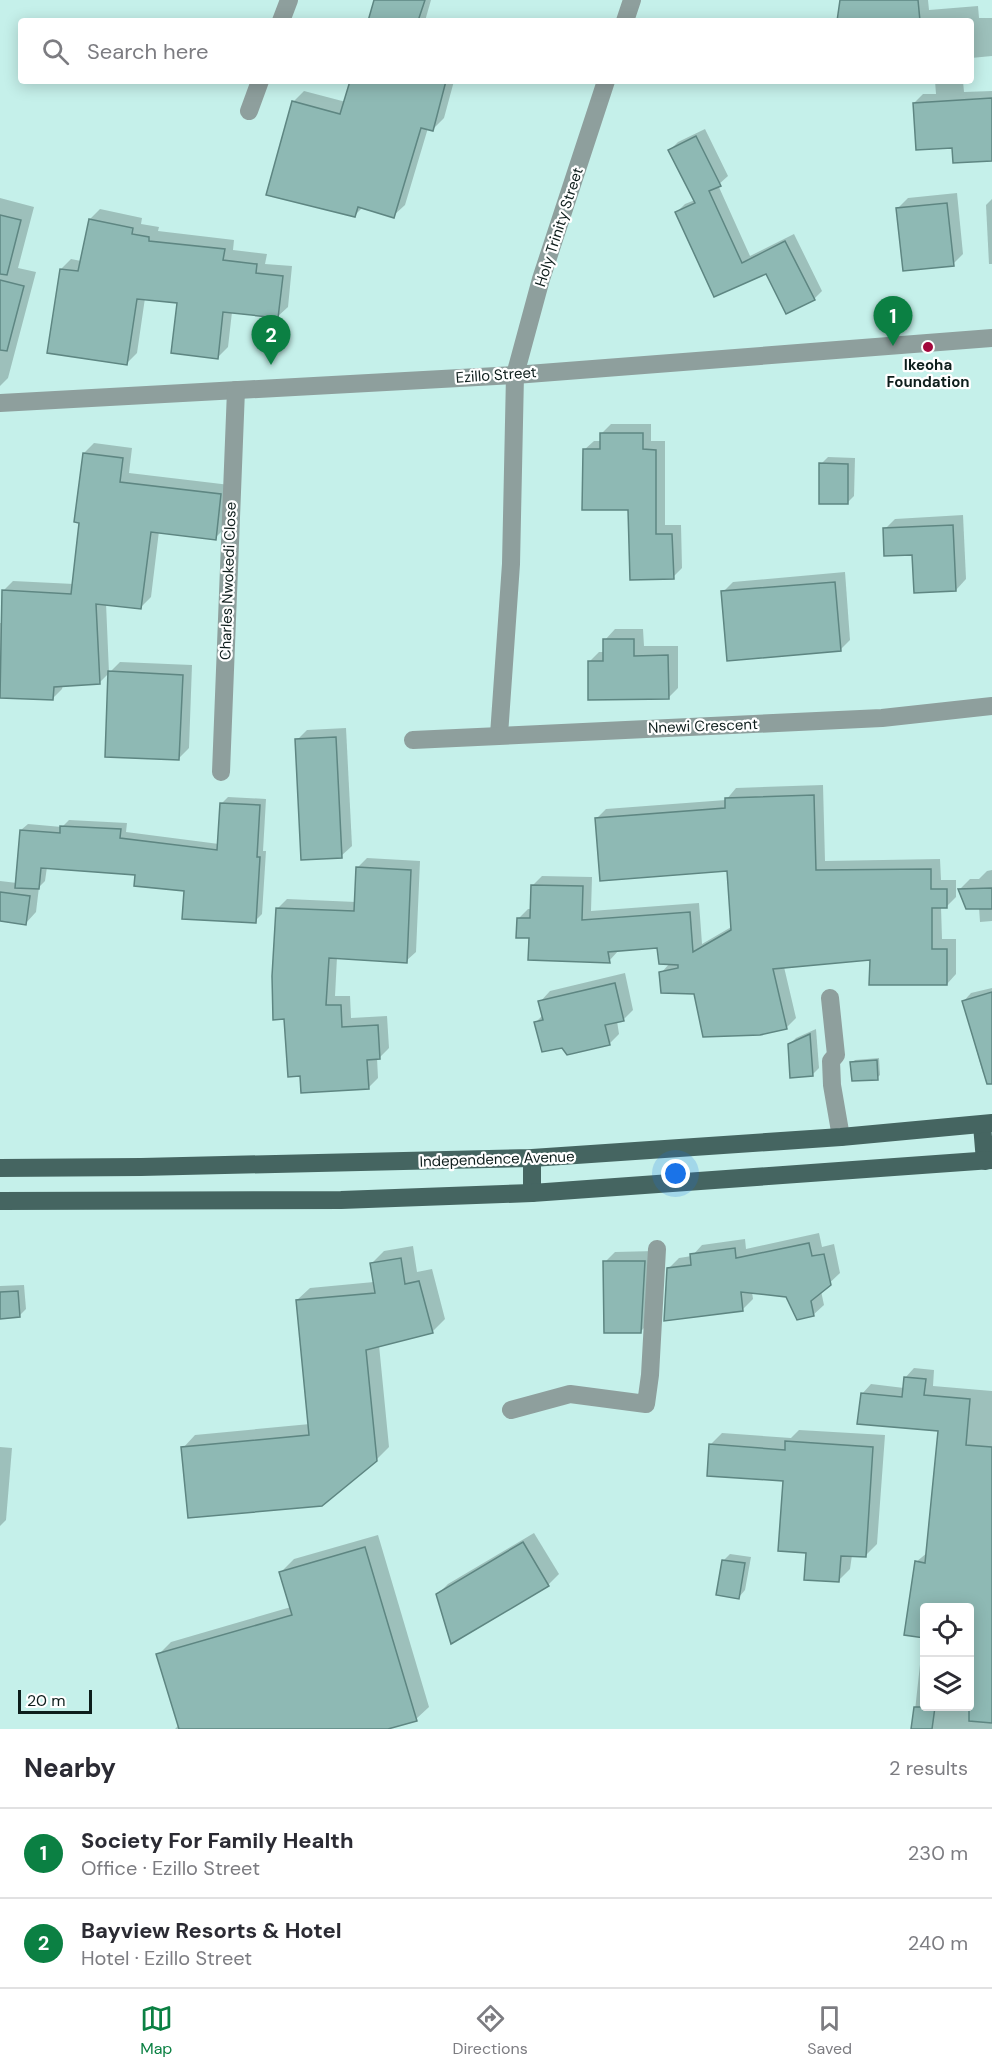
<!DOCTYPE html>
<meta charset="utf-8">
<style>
:root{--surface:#fff;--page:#f2f2f3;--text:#2b2b33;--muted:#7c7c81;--line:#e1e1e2;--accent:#0b8043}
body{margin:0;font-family:"DM Sans",sans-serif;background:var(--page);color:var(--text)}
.controls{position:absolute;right:18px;bottom:18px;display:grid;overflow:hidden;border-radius:6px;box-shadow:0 3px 15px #0003}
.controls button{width:54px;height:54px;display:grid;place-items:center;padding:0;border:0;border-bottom:2px solid var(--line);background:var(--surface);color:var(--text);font:30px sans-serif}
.scale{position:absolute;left:18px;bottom:15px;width:74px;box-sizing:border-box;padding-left:6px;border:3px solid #0e1e1c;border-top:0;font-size:16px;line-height:21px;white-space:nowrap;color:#0e1e1c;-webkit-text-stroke:4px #fff;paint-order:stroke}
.you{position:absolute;left:676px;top:1174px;width:21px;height:21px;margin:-15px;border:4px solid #fff;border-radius:50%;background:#1a73e8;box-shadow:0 0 0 9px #1a73e833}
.badge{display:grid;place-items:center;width:39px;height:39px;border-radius:50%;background:var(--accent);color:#fff;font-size:20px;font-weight:700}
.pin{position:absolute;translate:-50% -50px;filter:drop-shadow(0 2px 3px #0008)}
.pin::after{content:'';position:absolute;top:32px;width:21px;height:18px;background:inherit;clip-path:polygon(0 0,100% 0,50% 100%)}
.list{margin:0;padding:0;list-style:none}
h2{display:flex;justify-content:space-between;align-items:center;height:78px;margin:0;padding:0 24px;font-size:26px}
h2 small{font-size:20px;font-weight:400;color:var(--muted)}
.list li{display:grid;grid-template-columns:39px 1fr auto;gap:18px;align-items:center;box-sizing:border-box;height:90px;padding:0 24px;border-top:2px solid var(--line)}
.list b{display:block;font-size:22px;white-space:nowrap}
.list p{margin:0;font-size:20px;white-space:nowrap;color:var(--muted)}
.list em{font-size:20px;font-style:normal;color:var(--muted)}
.icon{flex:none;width:33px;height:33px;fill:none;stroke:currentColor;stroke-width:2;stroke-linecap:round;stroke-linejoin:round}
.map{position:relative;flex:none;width:992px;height:1729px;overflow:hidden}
.search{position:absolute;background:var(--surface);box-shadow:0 3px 15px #0003;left:18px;right:18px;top:18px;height:66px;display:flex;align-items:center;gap:15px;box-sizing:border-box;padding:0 21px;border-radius:6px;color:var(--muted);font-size:22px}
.sheet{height:258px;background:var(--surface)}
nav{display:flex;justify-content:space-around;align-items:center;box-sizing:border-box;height:84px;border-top:2px solid var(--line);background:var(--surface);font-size:16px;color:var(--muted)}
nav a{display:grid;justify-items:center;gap:3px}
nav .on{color:var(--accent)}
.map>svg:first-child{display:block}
.shadow{fill:#0003;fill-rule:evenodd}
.building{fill:#8eb9b4;stroke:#5e8682;stroke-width:1.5}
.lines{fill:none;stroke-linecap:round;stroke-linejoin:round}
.minor{stroke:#8e9f9d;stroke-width:18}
.major{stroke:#456561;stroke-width:18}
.poi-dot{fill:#a3073c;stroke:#fff;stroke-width:2}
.labels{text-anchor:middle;stroke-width:4.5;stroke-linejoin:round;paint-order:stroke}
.street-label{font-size:15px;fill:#0e1e1c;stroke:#fff}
.poi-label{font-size:15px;font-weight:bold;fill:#0e1e1c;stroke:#fff}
</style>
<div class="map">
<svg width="992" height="1729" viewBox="0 0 992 1729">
<rect width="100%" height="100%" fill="#c5f0ea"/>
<!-- shadow -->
<g class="shadow">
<path d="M375 0H431L425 21H369Z"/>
<path d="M841 0H928L929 10 978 6 979 18H992V56L971 58V21H839Z"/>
<path d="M352 81H454L444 118 433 129 428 128 405 205 393 216 363 207 355 215 293 102 304 91 346 102Z"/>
<path d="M935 81H963L964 92 992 91V159L953 147 914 103 923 94H936Z"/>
<path d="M705 129 728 176 718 185 750 256 794 234 822 291 814 299 767 272 715 295 677 212 685 204 695 200 670 150 678 142Z"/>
<path d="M957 193 963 254 953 264 898 208 908 198Z"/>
<path d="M0 198 34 207 18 268 36 272 8 378 0 386Z"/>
<path d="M992 199V264H989L986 205Z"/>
<path d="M100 209 142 218 141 224 159 227 158 231 234 240 233 250 267 254 265 264 292 266 288 307 277 317 232 312 228 347 218 357 179 302 145 298 137 353 127 363 61 269 71 259 81 261 90 219Z"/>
<path d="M611 424H651V441H665V525H681L682 568 673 577 629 509 584 450 594 441H602V433Z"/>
<path d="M94 443 132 448 129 473 230 485 225 528 215 538 159 531 151 597 141 607 106 603 109 673 120 662 192 665 189 748 179 758 110 672 99 683 63 685 62 689 52 699 0 696V623H2L3 591 13 581 74 584 81 522 84 453Z"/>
<path d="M828 457 855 458 854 496 847 503 821 464Z"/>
<path d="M963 515 966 579 956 590 885 529 895 519Z"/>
<path d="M845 572 850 640 840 650 723 592 733 582Z"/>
<path d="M615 629H643L644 646H678V688L668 698 589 662 599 652H605V640Z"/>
<path d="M346 728 352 846 341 856 297 740 307 730Z"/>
<path d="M823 785 825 861 940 859 941 880H956V897L946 907H941L942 939H956V974L947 984 871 959 784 967 796 1018 786 1028 695 993 661 973 670 963 659 947 619 950 609 961 530 936 518 919 528 909H532V886L542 876 592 877 591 911 699 903 702 944 733 926 729 869 596 819 606 809 726 800 736 788Z"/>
<path d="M228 797 266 799 263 851H266L262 914 255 921 185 890 136 874 47 867 45 881 39 887 36 912 26 923 0 920V881L17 883 21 830 28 824 62 827 69 820 127 823 126 832 219 844 221 804Z"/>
<path d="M367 858 420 861 416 952 406 961 337 957 335 996H350L351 1018 387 1016 389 1048 379 1058H377L378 1078 368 1088 302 1091 278 908 287 899 356 902 358 867Z"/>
<path d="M992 870V921L980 922 979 907 960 889 970 879H979L987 871Z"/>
<path d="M625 973 633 1010 623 1020 617 1021 619 1034 609 1044 563 1046 536 1022 543 1015 540 1002 550 991Z"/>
<path d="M992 988V1071L983 1073 963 1002 971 993Z"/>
<path d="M816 1029 819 1068 812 1075 789 1045 796 1038Z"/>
<path d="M879 1058 880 1075 877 1078 852 1063 855 1060Z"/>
<path d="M819 1233 822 1247 834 1244 840 1273 821 1291 824 1305 813 1315 787 1296 752 1292 753 1299 743 1309 669 1268 679 1258 692 1256 702 1245 745 1239 746 1249Z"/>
<path d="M413 1246 417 1272 432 1269 445 1319 432 1332 379 1345 389 1447 376 1460 183 1448 195 1435 310 1424 297 1300 310 1288 374 1282 371 1264 384 1251Z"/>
<path d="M655 1251 651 1321 640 1332 605 1262 615 1252Z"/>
<path d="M24 1285 26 1309 19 1316 0 1317V1286Z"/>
<path d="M914 1368 934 1370 933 1386 992 1391V1729H913L923 1637 916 1562 927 1553 939 1430 862 1394 871 1384 904 1388 905 1378ZM924 1608H970V1706H924Z"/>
<path d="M799 1430 885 1435 877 1544 865 1556 852 1555 850 1569 838 1581 808 1552 784 1480 710 1445 722 1433 791 1438Z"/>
<path d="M0 1447 12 1448 6 1520 0 1526Z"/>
<path d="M534 1533 559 1574 548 1585 452 1641 438 1594 448 1584Z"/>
<path d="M378 1535 429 1707 416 1719 383 1729H175L179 1725 158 1655 171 1642 291 1607 281 1572 294 1559Z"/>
<path d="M730 1554 751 1557 745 1590 739 1597 724 1560Z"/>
</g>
<!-- building -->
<g class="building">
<path d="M374 0H425L418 21H368Z"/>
<path d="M840 0H918L920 21H837Z"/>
<path d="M350 81H446L433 131 421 128 394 218 358 207 355 217 266 195 292 101 340 114Z"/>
<path d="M992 98V161L953 163 952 148 916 150 913 103Z"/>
<path d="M696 136 721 186 709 191 742 263 785 241 815 300 786 314 766 274 714 297 675 212 695 203 668 150Z"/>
<path d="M947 203 954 266 903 271 896 208Z"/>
<path d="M0 215 21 220 7 275 0 274Z"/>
<path d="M89 219 133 228 132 234 149 237V241L225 249 223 260 257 264 256 273 283 276 278 318 223 312 218 359 171 353 177 303 137 299 127 365 47 353 60 269 78 271Z"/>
<path d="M0 280 24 286 7 351 0 350Z"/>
<path d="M600 433H643V449L656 450V534H672L674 579 630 580 628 510H582L583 449H600Z"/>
<path d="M83 453 123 458 120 482 221 494 216 540 151 532 141 609 96 604 100 684 54 687 53 700 0 698 2 590 71 594 79 523 74 522Z"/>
<path d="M819 463 848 464V504H819Z"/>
<path d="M953 525 956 591 914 593 912 555 884 556 883 528Z"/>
<path d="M835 582 841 651 727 661 721 591Z"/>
<path d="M603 639H634V656L668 655 669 699 588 700V661H603Z"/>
<path d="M108 671 183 675 179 760 105 757Z"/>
<path d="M336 737 342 858 301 860 295 739Z"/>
<path d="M814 795 816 870 931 869V889H947V908H932V949H947V985H869L870 960 773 969 787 1029 760 1035 703 1037 694 994 661 993 659 972 678 968V965L659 964 657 948 608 952 610 963 528 960 529 938H516L517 918H530L531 885 583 886 582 920 690 912 693 952 731 930 727 871 600 881 595 818 725 808V798Z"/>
<path d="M220 803 260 805 257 857H260L256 923 182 919 184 891 134 886 135 875 41 868 39 889 15 888 20 830 60 833V826L121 829 120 838 217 850Z"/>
<path d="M356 867 411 870 407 963 329 958 326 1005H341L342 1027 378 1025 380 1059 367 1060 369 1089 301 1093 300 1076 288 1077 284 1019 273 1020 272 976 276 908 354 911Z"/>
<path d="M992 888V909H966L958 889Z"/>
<path d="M0 892 30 896 26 925 0 921Z"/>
<path d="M615 983 624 1021 605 1025 610 1045 567 1055 562 1048 542 1052 534 1022 543 1020 538 1001Z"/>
<path d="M992 992V1084H987L962 1001Z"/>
<path d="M810 1034 813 1076 790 1078 788 1044Z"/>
<path d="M877 1060 878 1080 852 1081 850 1062Z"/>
<path d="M809 1243 812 1256 824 1254 831 1285 811 1301 814 1316 797 1320 786 1297 741 1292 743 1311 664 1321 667 1268 691 1265 690 1254 735 1248 736 1258Z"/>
<path d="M401 1258 405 1284 419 1281 433 1333 366 1350 377 1461 322 1506 188 1518 181 1447 309 1435 296 1300 375 1293 370 1263Z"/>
<path d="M603 1261H645L641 1333H604Z"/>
<path d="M18 1291 20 1317 0 1319V1292Z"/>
<path d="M904 1377 926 1379 924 1395 970 1399 966 1445 992 1447V1723L969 1721V1608H924V1638L904 1635 915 1561 925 1563 938 1431 857 1424 861 1393 902 1397Z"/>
<path d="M785 1441 873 1447 866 1557 841 1556 839 1582 804 1580 806 1553 778 1551 783 1481 707 1476 709 1444 785 1450Z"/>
<path d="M523 1542 549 1586 451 1644 436 1594Z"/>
<path d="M365 1547 417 1721 388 1729H179L156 1654 292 1615 279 1572Z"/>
<path d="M722 1560 745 1563 739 1599 716 1595Z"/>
<path d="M914 1707H935L932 1729H911Z"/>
</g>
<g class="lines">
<!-- minor -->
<g class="minor">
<path d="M281 21 289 0"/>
<path d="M625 21 632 0"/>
<path d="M249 111 260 81"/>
<path d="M0 403 515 375 992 338"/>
<path d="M499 735 511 564 515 375 541 279 606 81"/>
<path d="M413 740 882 718 992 706"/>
<path d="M221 772 236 390"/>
<path d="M830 998 836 1055 831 1061 832 1085 841 1137"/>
<path d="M511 1410 570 1394 646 1404 650 1375 657 1249"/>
</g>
<!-- major -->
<g class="major">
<path d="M982 1125 985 1161"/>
<path d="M532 1158V1193"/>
<path d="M0 1168 141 1167 532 1158 841 1137 992 1123"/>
<path d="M0 1201 341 1200 532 1193 992 1160"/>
</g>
</g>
<!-- markers -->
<circle class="poi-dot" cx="928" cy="347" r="6"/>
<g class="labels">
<!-- street labels -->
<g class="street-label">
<text transform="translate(559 227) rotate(-72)" y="5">Holy Trinity Street</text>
<text transform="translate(496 375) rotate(-4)" y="5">Ezillo Street</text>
<text transform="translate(228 581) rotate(-88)" y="5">Charles Nwokedi Close</text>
<text transform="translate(703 726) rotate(-2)" y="5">Nnewi Crescent</text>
<text transform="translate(497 1159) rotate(-2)" y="5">Independence Avenue</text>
</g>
<!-- poi labels -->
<g class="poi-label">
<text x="928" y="370">Ikeoha<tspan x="928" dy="17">Foundation</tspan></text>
</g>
</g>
</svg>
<div class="controls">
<button><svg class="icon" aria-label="locate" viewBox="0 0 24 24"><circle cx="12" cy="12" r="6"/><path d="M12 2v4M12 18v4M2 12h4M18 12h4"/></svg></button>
<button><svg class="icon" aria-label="layers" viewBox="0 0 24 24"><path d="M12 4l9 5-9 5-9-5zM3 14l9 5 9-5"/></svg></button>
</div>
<div class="scale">20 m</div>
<div class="you"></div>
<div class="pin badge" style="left:893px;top:346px">1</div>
<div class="pin badge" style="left:271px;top:365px">2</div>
<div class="search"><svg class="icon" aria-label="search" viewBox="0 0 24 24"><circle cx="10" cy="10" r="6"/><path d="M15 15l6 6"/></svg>Search here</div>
</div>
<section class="sheet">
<h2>Nearby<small>2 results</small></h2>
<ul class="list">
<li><span class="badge">1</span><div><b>Society For Family Health</b><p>Office · Ezillo Street</p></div><em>230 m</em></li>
<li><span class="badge">2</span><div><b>Bayview Resorts &amp; Hotel</b><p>Hotel · Ezillo Street</p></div><em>240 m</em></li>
</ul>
</section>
<nav>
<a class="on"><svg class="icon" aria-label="map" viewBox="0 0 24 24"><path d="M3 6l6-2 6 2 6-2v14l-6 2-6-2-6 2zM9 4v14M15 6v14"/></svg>Map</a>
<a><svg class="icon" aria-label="directions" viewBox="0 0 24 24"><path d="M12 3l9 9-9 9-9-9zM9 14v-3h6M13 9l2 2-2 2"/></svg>Directions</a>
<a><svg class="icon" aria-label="saved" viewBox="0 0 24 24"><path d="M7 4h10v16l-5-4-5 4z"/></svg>Saved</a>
</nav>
